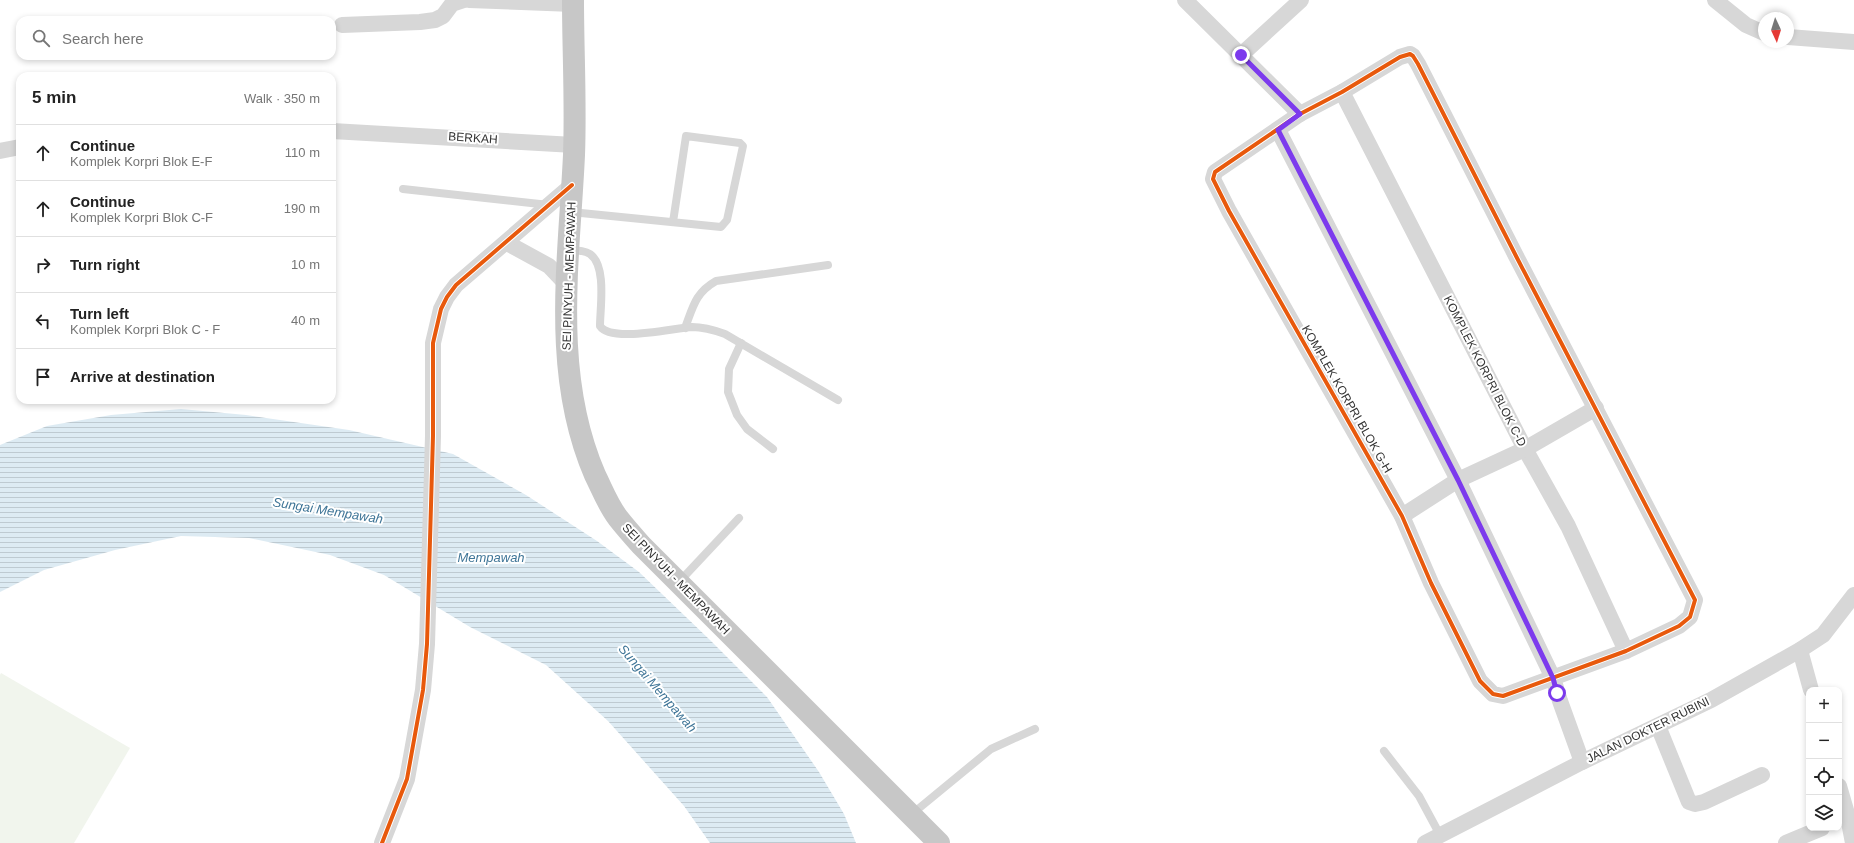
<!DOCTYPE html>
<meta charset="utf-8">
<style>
:root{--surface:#fff;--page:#f2f2f2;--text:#222;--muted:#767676;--line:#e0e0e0}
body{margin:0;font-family:Arial,sans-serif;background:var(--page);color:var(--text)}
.controls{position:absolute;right:12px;bottom:12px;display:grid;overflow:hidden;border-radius:8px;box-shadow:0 2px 6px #0003}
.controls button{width:36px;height:36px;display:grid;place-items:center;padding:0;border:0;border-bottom:1px solid var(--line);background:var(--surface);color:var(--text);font:20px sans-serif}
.compass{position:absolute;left:1758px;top:12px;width:36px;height:36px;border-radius:50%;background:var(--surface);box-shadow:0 2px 6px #0003;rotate:176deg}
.stop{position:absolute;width:12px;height:12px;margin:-9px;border:3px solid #7c3aed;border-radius:50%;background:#fff}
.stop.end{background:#7c3aed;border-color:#fff;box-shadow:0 1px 4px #0008}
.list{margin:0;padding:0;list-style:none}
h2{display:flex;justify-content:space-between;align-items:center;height:52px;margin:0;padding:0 16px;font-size:17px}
h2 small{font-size:13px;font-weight:400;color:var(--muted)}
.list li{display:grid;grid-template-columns:26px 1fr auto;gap:12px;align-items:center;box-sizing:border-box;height:56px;padding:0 16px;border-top:1px solid var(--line)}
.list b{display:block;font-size:15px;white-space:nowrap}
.list p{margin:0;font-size:13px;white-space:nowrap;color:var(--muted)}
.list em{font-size:13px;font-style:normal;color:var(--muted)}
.icon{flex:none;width:22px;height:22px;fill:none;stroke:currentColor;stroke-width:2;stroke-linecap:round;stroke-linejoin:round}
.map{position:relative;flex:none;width:1854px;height:843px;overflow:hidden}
.search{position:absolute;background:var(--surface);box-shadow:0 2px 6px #0003;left:16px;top:16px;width:320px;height:44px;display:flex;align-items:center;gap:10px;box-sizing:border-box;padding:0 14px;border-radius:12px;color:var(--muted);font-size:15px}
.panel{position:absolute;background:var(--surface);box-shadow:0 2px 6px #0003;left:16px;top:72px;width:320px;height:332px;border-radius:12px}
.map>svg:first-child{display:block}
.garden{fill:#f1f5ed}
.water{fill:url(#water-rules)}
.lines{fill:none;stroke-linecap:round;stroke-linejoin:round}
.service{stroke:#d7d7d7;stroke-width:8}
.minor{stroke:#d7d7d7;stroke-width:16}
.trunk{stroke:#c7c7c7;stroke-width:22}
.cycleway-casing{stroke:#fff;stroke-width:6}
.cycleway{stroke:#e8590c;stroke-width:4}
.route{stroke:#7c3aed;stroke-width:5}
.labels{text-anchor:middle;stroke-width:4;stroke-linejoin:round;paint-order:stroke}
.street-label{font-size:12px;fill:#333;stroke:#fff}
.water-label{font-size:13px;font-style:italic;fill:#3f7597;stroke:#fff}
</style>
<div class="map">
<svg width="1854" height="843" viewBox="0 0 1854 843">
<defs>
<pattern id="water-rules" width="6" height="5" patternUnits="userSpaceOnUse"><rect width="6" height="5" fill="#ddebf3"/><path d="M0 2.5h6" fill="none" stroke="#becad1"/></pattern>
</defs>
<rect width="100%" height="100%" fill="#fff"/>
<!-- garden -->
<path class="garden" d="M1 673 130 748 74 843H0V675Z"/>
<!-- water -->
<path class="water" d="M181 409 246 415 349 430 453 454 526 495 597 541 639 572 710 640 767 697 819 772 844 814 856 843H710L684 806 608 721 546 665 470 627 384 575 330 555 249 538 181 536 115 550 44 570 0 592V445L47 426 111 415Z"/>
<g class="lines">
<!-- service -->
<g class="service">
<path d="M403 189 549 205"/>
<path d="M571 212 721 227 727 220 743 146 740 143 686 136 673 222"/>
<path d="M568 250C575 250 584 250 590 254 607 266 600 308 600 326 611 343 673 328 692 327 704 327 714 330 725 334L838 400"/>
<path d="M685 328C693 307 695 293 716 281L828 265"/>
<path d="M741 343 729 369 728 392 737 415 747 429 773 449"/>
<path d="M679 582 739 518"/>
<path d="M1384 751 1419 796 1440 835"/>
<path d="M912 814 991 749 1035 729"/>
</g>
<!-- minor -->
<g class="minor">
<path d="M469 0 573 4"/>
<path d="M1185 0 1300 114"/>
<path d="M1715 0 1746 25 1764 33"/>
<path d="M342 25 420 22 435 20 443 16 452 4 464 0"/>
<path d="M1788 37 1854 42"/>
<path d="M1410 54 1413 56 1418 64 1516 256 1695 600 1690 617 1679 626 1626 651 1503 696 1493 694 1480 681 1431 583 1402 516 1229 211 1213 179 1215 172 1300 114 1342 92 1400 57Z"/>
<path d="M1241 55 1301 0"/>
<path d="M1342 92 1525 449 1568 526 1626 651"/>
<path d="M1278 130 1458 480 1553 678 1560 701 1582 762"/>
<path d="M332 131 574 145"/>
<path d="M0 151 20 147"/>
<path d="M507 243 549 266 567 285"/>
<path d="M1402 516 1458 480 1525 449 1596 408"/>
<path d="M1800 650 1811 690"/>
<path d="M1658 726 1689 802 1695 804 1704 802 1762 775"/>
<path d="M1839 786 1848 817 1853 843"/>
<path d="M382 843 407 779 423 690 427 644 433 436V343L441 309 447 297 456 285 572 185"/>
<path d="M1425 843 1582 762 1711 700 1800 650 1823 635 1854 595"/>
<path d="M1786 843 1822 828"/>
</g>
<!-- trunk -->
<path class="trunk" d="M573 0C573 51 576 103 574 155 569 261 551 374 595 475 602 489 608 505 618 518 625 527 633 536 641 545L939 843"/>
<!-- cycleway casing -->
<g class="cycleway-casing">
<g id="cycleway">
<path d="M1410 54 1413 56 1418 64 1516 256 1695 600 1690 617 1679 626 1626 651 1503 696 1493 694 1480 681 1431 583 1402 516 1229 211 1213 179 1215 172 1300 114 1342 92 1400 57Z"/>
<path d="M382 843 407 779 423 690 427 644 433 436V343L441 309 447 297 456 285 572 185"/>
</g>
</g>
<!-- cycleway -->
<use href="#cycleway" class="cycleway"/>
</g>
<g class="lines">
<!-- route -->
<path class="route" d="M1241 55 1300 114 1278 130 1458 480 1553 678 1557 693"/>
</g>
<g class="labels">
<!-- street labels -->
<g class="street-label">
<text transform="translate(473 138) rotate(4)" y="4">BERKAH</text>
<text transform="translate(569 276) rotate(-88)" y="4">SEI PINYUH - MEMPAWAH</text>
<text transform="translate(1485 371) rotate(63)" y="4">KOMPLEK KORPRI BLOK C-D</text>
<text transform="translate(1347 399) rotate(60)" y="4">KOMPLEK KORPRI BLOK G-H</text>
<text transform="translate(676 579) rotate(46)" y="4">SEI PINYUH - MEMPAWAH</text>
<text transform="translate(1648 730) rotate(-26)" y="4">JALAN DOKTER RUBINI</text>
</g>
<!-- water labels -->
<g class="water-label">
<text transform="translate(328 510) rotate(9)" y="5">Sungai Mempawah</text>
<text x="491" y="562">Mempawah</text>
<text transform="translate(658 688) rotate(49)" y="5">Sungai Mempawah</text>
</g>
</g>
</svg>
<div class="controls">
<button>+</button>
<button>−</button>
<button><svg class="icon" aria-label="locate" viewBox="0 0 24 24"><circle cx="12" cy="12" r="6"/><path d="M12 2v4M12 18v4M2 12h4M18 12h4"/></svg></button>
<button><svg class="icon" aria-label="layers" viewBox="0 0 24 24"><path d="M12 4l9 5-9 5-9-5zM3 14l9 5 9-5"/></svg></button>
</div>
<svg class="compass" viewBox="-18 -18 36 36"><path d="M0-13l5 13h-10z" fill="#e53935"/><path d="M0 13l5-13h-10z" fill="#767676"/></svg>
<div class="stop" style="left:1557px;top:693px"></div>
<div class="stop end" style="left:1241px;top:55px"></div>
<div class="search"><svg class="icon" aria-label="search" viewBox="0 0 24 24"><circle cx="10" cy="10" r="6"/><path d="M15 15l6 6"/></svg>Search here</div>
<section class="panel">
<h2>5 min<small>Walk · 350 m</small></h2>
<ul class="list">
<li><svg class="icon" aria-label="ahead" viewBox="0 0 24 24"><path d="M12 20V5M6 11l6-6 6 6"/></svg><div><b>Continue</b><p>Komplek Korpri Blok E-F</p></div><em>110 m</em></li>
<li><svg class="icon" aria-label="ahead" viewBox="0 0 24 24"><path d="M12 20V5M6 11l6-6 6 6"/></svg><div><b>Continue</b><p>Komplek Korpri Blok C-F</p></div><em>190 m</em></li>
<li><svg class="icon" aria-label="right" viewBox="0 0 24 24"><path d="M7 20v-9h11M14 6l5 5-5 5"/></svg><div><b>Turn right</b></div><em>10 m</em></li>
<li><svg class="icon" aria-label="left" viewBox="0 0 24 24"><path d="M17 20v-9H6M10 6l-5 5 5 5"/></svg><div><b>Turn left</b><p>Komplek Korpri Blok C - F</p></div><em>40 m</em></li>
<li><svg class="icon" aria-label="arrive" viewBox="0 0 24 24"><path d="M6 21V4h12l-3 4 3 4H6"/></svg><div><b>Arrive at destination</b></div></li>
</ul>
</section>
</div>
